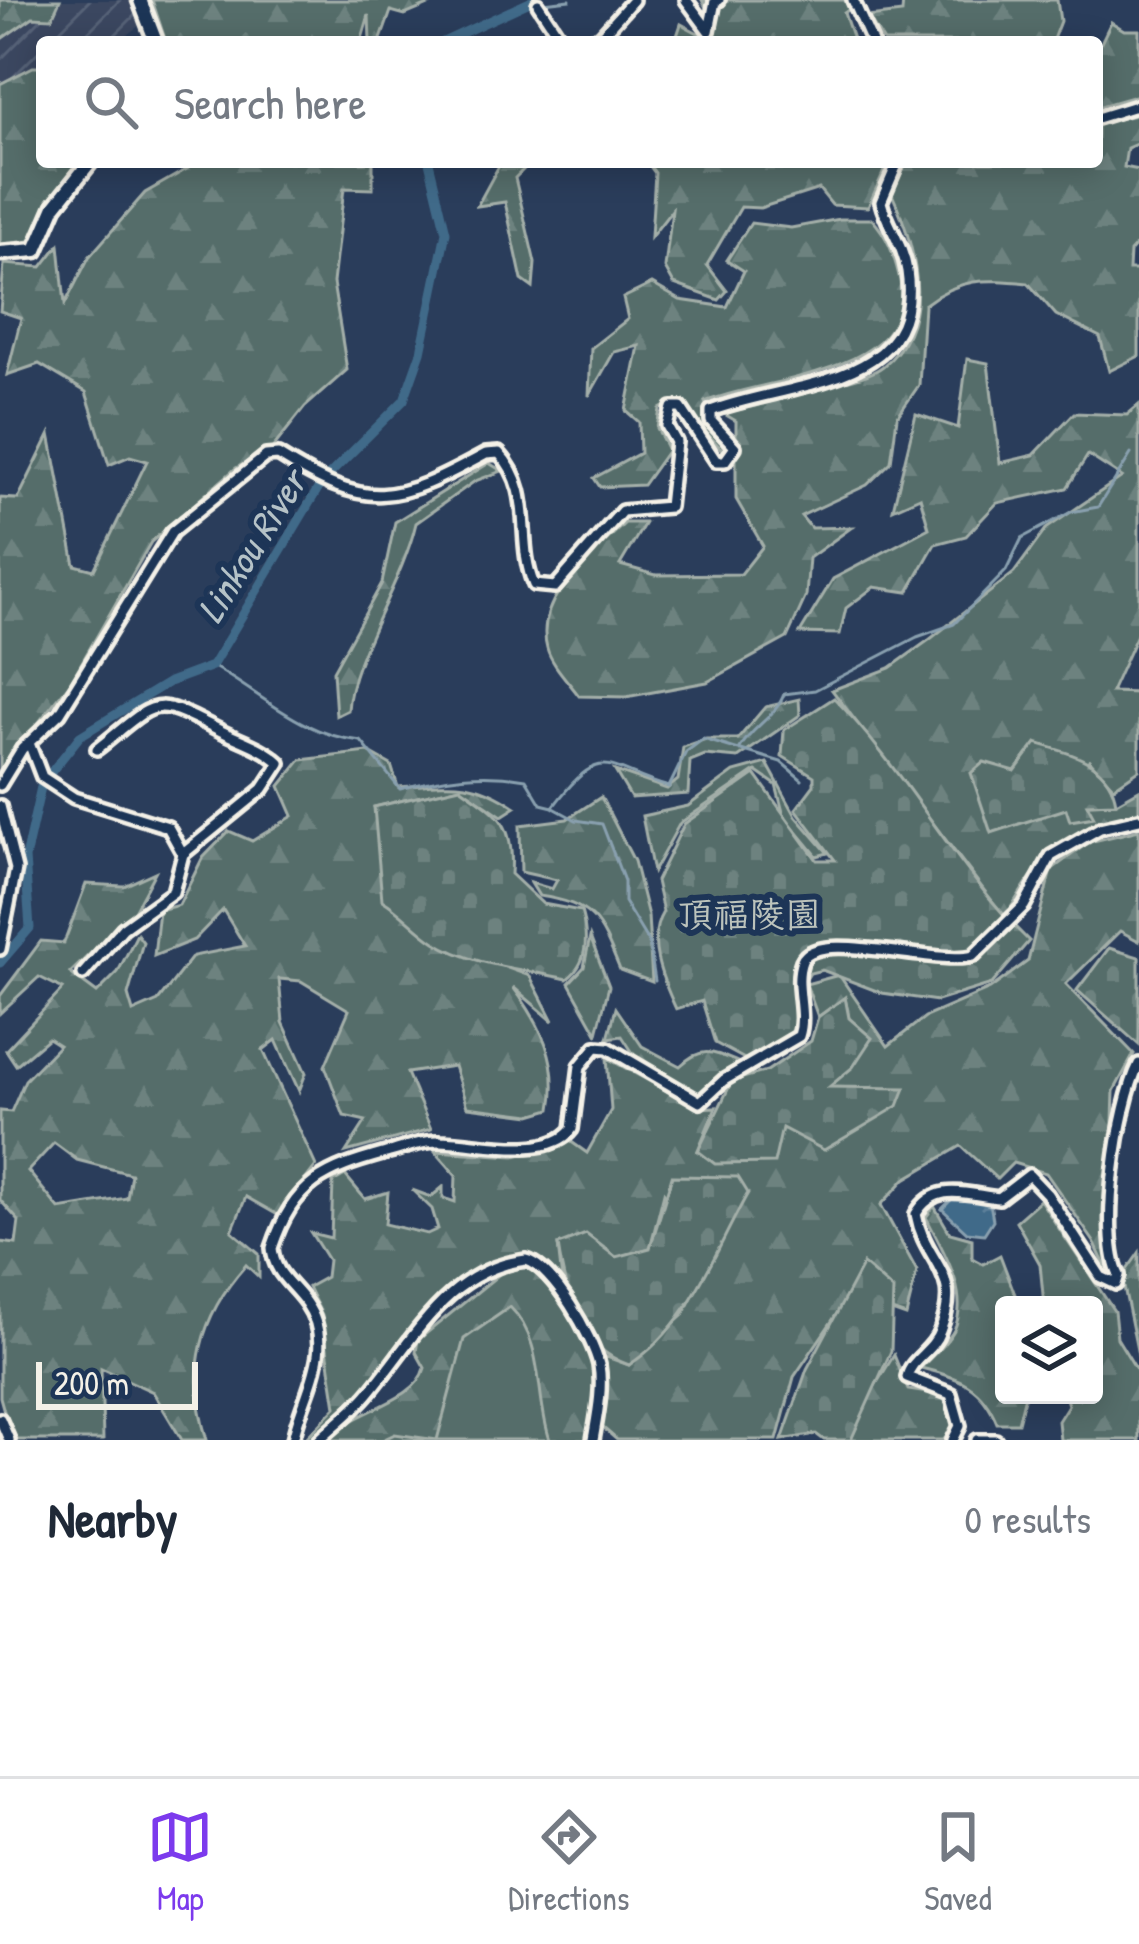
<!DOCTYPE html>
<meta charset="utf-8">
<style>
:root{--surface:#fff;--page:#f6f6f7;--text:#1f2937;--muted:#747a83;--line:#e0e1e3;--accent:#7c3aed}
body{margin:0;font-family:"Patrick Hand","LXGW WenKai TC",sans-serif;background:var(--page);color:var(--text)}
.controls{position:absolute;right:36px;bottom:36px;display:grid;overflow:hidden;border-radius:12px;box-shadow:0 6px 30px #0003}
.controls button{width:108px;height:108px;display:grid;place-items:center;padding:0;border:0;border-bottom:3px solid var(--line);background:var(--surface);color:var(--text);font:60px sans-serif}
.scale{position:absolute;left:36px;bottom:30px;width:162px;box-sizing:border-box;padding-left:12px;border:6px solid #f4f1e8;border-top:0;font-size:33px;line-height:42px;white-space:nowrap;color:#f4f1e8;-webkit-text-stroke:9px #1d3557;paint-order:stroke}
.list{margin:0;padding:0;list-style:none}
h2{display:flex;justify-content:space-between;align-items:center;height:156px;margin:0;padding:0 48px;font-size:51px}
h2 small{font-size:39px;font-weight:400;color:var(--muted)}
.icon{flex:none;width:66px;height:66px;fill:none;stroke:currentColor;stroke-width:2;stroke-linecap:round;stroke-linejoin:round}
.map{position:relative;flex:none;width:1139px;height:1440px;overflow:hidden}
.search{position:absolute;background:var(--surface);box-shadow:0 6px 30px #0003;left:36px;right:36px;top:36px;height:132px;display:flex;align-items:center;gap:30px;box-sizing:border-box;padding:0 42px;border-radius:12px;color:var(--muted);font-size:45px}
.sheet{height:336px;background:var(--surface)}
nav{display:flex;justify-content:space-around;align-items:center;box-sizing:border-box;height:168px;border-top:3px solid var(--line);background:var(--surface);font-size:33px;color:var(--muted)}
nav a{display:grid;justify-items:center;gap:6px}
nav .on{color:var(--accent)}
.map>svg:first-child{display:block}
.industrial{fill:url(#industrial-furrows)}
.grass{fill:#546d6a;stroke:#a4afa9;stroke-width:3}
.forest{fill:url(#forest-firs);stroke:#a4afa9;stroke-width:3;fill-rule:evenodd}
.cemetery{fill:url(#cemetery-stones);stroke:#a4afa9;stroke-width:3}
.water{fill:url(#water-ripples);stroke:#89a0af;stroke-width:3}
.lines{fill:none;stroke-linecap:round;stroke-linejoin:round}
.stream{stroke:#89a0af;stroke-width:3}
.river{stroke:#416a89;stroke-width:9}
.minor-casing{stroke:#f4f1e8;stroke-width:18}
.major-casing{stroke:#f4f1e8;stroke-width:21}
.minor{stroke:#1d3557;stroke-width:9}
.major{stroke:#1d3557;stroke-width:12}
.labels{text-anchor:middle;stroke-width:12;stroke-linejoin:round;paint-order:stroke}
.park-label{font-size:36px;fill:#bcc3bc;stroke:#1d3557}
.water-label{font-size:39px;font-style:italic;fill:#b5c2c7;stroke:#1d3557}
</style>
<div class="map">
<svg width="1139" height="1440" viewBox="0 0 1139 1440">
<defs>
<pattern id="industrial-furrows" width="10" height="10" patternUnits="userSpaceOnUse" patternTransform="scale(3)"><rect width="10" height="10" fill="#3a4760"/><path d="M-1 1l2-2M0 10L10 0M9 11l2-2" fill="none" stroke="#576277"/></pattern>
<pattern id="forest-firs" width="22" height="20" patternUnits="userSpaceOnUse" patternTransform="scale(3)"><rect width="22" height="20" fill="#546d6a"/><path d="M5 1l3.5 6h-7zM16 11l3.5 6h-7z" fill="#6d827f"/></pattern>
<pattern id="cemetery-stones" width="16" height="16" patternUnits="userSpaceOnUse" patternTransform="scale(3)"><rect width="16" height="16" fill="#546d6a"/><path d="M2 7V4a2 2 0 0 1 4 0v3zM10 15v-3a2 2 0 0 1 4 0v3z" fill="#6d827f"/></pattern>
<pattern id="water-ripples" width="26" height="14" patternUnits="userSpaceOnUse" patternTransform="scale(3)"><rect width="26" height="14" fill="#416a89"/><path d="M2 4q2-2 4 0t4 0M15 11q2-2 4 0t4 0" fill="none" stroke="#5d809a"/></pattern>
</defs>
<rect width="100%" height="100%" fill="#2a3d5b"/>
<filter id="ink" filterUnits="userSpaceOnUse"><feTurbulence type="fractalNoise" baseFrequency=".00833" numOctaves="2"/><feDisplacementMap in="SourceGraphic" scale="24" xChannelSelector="R" yChannelSelector="G"/><feConvolveMatrix kernelMatrix="1 2 1 2 8 2 1 2 1" color-interpolation-filters="sRGB"/></filter>
<g filter="url(#ink)">
<!-- industrial -->
<path class="industrial" d="M60 0H136L143 23 117 42H42V67L0 84V40L33 17 48 19Z"/>
<!-- grass -->
<path class="grass" d="M545 1296 580 1440H376L392 1428 466 1313Z"/>
<!-- forest -->
<g class="forest">
<path d="M0 0H60L52 18 33 17 0 40Z"/>
<path d="M152 0H440L405 15 391 11 380 42H370L369 15 361 42H166Z"/>
<path d="M702 0H862L844 13 854 42H675L681 24 713 41 716 26Z"/>
<path d="M903 0H1057L1060 21 1052 42H884L868 17 902 13Z"/>
<path d="M1111 22 1124 30H1139V95L1097 107V51Z"/>
<path d="M33 67H42V162H84L47 208 33 240 6 247 0 243V84Z"/>
<path d="M1139 114V143L1127 148 1124 167 1139 170V242L1130 252 1129 270H1139V356L1109 371 1100 337 1056 315 1028 283C985 279 960 277 924 305L919 385 897 417 891 462 867 485 801 516 811 528 852 527 809 558 806 596 787 638 707 682 626 697 579 696C569 682 551 664 547 648 533 596 593 555 625 523H645L620 565 656 575 741 574 763 546 736 499V421L721 412C753 409 781 398 812 389 832 383 867 379 883 366 937 322 916 248 892 194L906 162H1097V124Z"/>
<path d="M180 162H373V189L344 188 333 283 347 370 305 407 271 450 236 468 151 542 70 683 0 771V498L18 499 50 434 75 565 94 570 147 461 130 456 109 465 86 392 39 364 7 375 21 318 0 311 4 264 42 267 59 245 65 304 89 257 145 193 187 169Z"/>
<path d="M501 162H531L515 178 535 263 533 288 522 280 505 202 477 206Z"/>
<path d="M647 162H888L868 207 832 205 819 189 760 208 741 207 707 265 727 291 719 300 674 284 665 268 672 210 651 237 655 173Z"/>
<path d="M840 219H872C888 237 893 252 899 276 923 375 763 377 705 402L726 454 676 400 660 409 657 428 668 450 643 485 600 487 594 478 640 453 639 422 626 411 639 346 614 352 589 396 591 348 628 319 623 298 652 284 680 300 727 307 744 271 727 260 751 223 791 228Z"/>
<path d="M967 359 988 363 1000 463 1034 455 1074 413 1127 415 1139 405V630L1111 692 1139 693V770L1114 787 1089 760 1067 809 1093 816 1086 804 1116 803 1139 790V814C1061 833 1045 850 1005 918L832 690 890 668 929 640 1014 573 1046 529 1122 477 1088 455 1067 488 997 503 966 536 935 544 908 592 874 587 846 608 840 634 800 633 833 579 929 528 920 497 893 509 916 414 958 428Z"/>
<path d="M489 463 502 471 475 481 416 523C402 584 351 656 348 710L336 716 333 671 382 583 395 522Z"/>
<path d="M799 699 800 715 738 758 705 755 690 761 688 794 631 798 615 771 667 789 678 780 683 747 706 739H738L765 707Z"/>
<path d="M368 752 391 765 398 787C450 783 472 777 516 807L502 816 460 787 374 807 408 915 436 942 530 976 553 1021 513 987C541 1024 560 1062 551 1109L531 1115 467 1107 454 1066 407 1073 431 1129 346 1152 366 1121 344 1116 325 1066 349 1010 301 981 279 979 283 1022 306 1073 299 1091 276 1040 263 1050 316 1166 278 1215 246 1197 232 1231 259 1254V1277L246 1265C199 1317 186 1373 207 1440H182L153 1392 101 1368 103 1440H12L0 1397V1242L16 1244 19 1221 0 1200V1111L11 1112 25 1080 59 1045 48 1038 16 1065 6 1050 63 989 39 977 0 1013V996L41 941 64 943 86 884 124 886 155 872 134 911 70 973 97 993 118 972 137 934 143 942 128 995 133 1012 158 1001 193 956 245 946 223 910 194 940 154 956 159 910 179 905 202 859 229 831 252 841 293 816 280 786 301 760ZM54 1143 77 1160 131 1174 127 1198 59 1209 28 1171Z"/>
<path d="M767 763 796 816 828 853 817 856 784 816 776 785 756 771 680 823 653 872 642 816 688 806 734 772Z"/>
<path d="M601 797 634 861 648 916 652 982 620 970C600 921 594 904 539 896L531 883 552 889 557 880 521 872 520 825 567 819Z"/>
<path d="M1139 830V941L1120 931 1066 984 1134 1054 1114 1091 1108 1272 1094 1242 1046 1173 1013 1163 997 1179 961 1146 905 1179 881 1205 917 1271 906 1316 849 1296 794 1377 777 1440H617L602 1427 604 1356 629 1365 683 1315 711 1259 664 1193 650 1248 616 1258 607 1249 558 1245 563 1289 599 1360 593 1440H550C535 1397 545 1341 510 1307L464 1339 437 1440 395 1434 382 1440H326C350 1411 417 1402 425 1368L416 1352 418 1340 513 1263 429 1307 364 1391 314 1440H304L336 1407 322 1316 308 1287 326 1277 328 1260 311 1233 331 1238 333 1182 345 1175 365 1199 388 1192 385 1224 427 1234 438 1229 432 1209 412 1190 431 1197 443 1187V1198L455 1202 456 1175 435 1151 515 1156 570 1141 587 1153 611 1110 607 1058 698 1108 716 1107 698 1150 905 1089 827 1087 849 1018 845 998 818 1017 806 984 839 975 888 1046 925 1017 990 989 1028 961 1051 870 1089 842Z"/>
<path d="M590 937 609 986 597 1033 569 983 584 967Z"/>
<path d="M616 1008 642 1046 680 1066C702 1045 713 1052 740 1063L697 1095 635 1056 622 1036 608 1038Z"/>
<path d="M1040 1200 1114 1311 1117 1338 1139 1374V1440H1060L1058 1421 1068 1405 1065 1395H1094V1305H1044L1040 1264 1016 1221Z"/>
<path d="M934 1206 950 1233 972 1239V1258L983 1264 1000 1255 1019 1305H1004V1395H1025L1018 1423H997C982 1385 960 1378 921 1368 931 1357 947 1343 954 1330 971 1293 942 1249 926 1217Z"/>
<path d="M1139 1253V1360L1122 1277Z"/>
<path d="M894 1355 908 1390 947 1396 955 1429 943 1440H842Z"/>
</g>
<!-- cemetery -->
<g class="cemetery">
<path d="M834 698C907 772 954 868 1029 941L992 984 937 1001 882 993 822 970 810 973 805 981 807 1019 797 1033 752 1063 715 1043 702 1001 676 1009C663 981 645 941 663 912L656 881 684 824 755 774 817 860H835L796 809 814 785V776L782 756 784 730Z"/>
<path d="M1036 743C1070 754 1110 761 1116 803L1087 804 1094 817 1070 821 1066 809 991 833 971 773 984 762 1015 771Z"/>
<path d="M460 787C499 814 515 823 511 874L543 904 581 911C588 936 589 963 567 979 524 969 473 966 435 942 416 930 402 912 382 900L374 807Z"/>
<path d="M1109 948 1139 957V1045L1077 990Z"/>
<path d="M845 997 849 1018 872 1038 853 1067 829 1087 905 1088 898 1106 824 1150 782 1128 774 1163 715 1164 698 1151 732 1081 767 1071 811 1041 818 1017Z"/>
<path d="M672 1176 738 1177 748 1193C713 1254 690 1326 629 1365 578 1348 565 1294 558 1245L586 1234 616 1257 650 1248Z"/>
<path d="M863 1264 893 1290 891 1351 851 1440H824L816 1434 782 1440 807 1369Z"/>
</g>
<!-- water -->
<path class="water" d="M955 1196 990 1203 993 1220 984 1234 967 1232 942 1209Z"/>
<g class="lines">
<!-- stream -->
<g class="stream">
<path d="M532 2 534 3"/>
<path d="M543 3 570 0"/>
<path d="M212 666C262 694 301 735 361 741L400 789C444 777 481 771 526 779L541 804 553 807C604 739 606 770 669 787L686 752 703 739 739 750C751 727 776 717 784 694L815 690 917 637 954 624 1006 571 1022 538 1071 512 1098 507 1131 454"/>
<path d="M741 750 781 762 802 780"/>
<path d="M554 808 576 820 602 824 624 881V902L649 943 655 981"/>
</g>
<!-- river -->
<g class="river">
<path d="M443 42 534 0"/>
<path d="M0 963 30 928 25 858 41 787 52 771 80 736 169 682 212 666 322 482 404 400 421 352 446 232 429 162"/>
</g>
<!-- minor casing -->
<g class="minor-casing">
<g id="minor">
<path d="M686 0 709 31 715 1 719 0"/>
<path d="M853 0 872 42"/>
<path d="M538 4 563 42"/>
<path d="M586 42 601 36 633 0"/>
<path d="M1097 118 1139 105"/>
<path d="M29 743 42 777 74 798 168 827 183 854"/>
<path d="M0 785 22 749 60 713 172 532 266 456 278 455C369 512 394 504 486 454L499 453C536 493 515 540 534 585L555 587 622 511 669 507 676 442 667 426 672 408H681L716 461H725L735 447 711 421V411C786 381 924 389 907 271 903 244 887 226 881 202L898 162"/>
<path d="M0 806 16 869 0 949"/>
<path d="M83 974 123 928 173 892 183 854 263 789 280 763C263 747 241 741 221 731 149 694 159 700 97 749"/>
<path d="M0 1419 9 1440"/>
<path d="M293 1440C301 1396 338 1349 306 1303 292 1283 274 1274 272 1248 294 1182 325 1170 386 1153 403 1149 422 1140 440 1141 475 1141 548 1161 572 1129L580 1066 596 1047 608 1048 700 1102 724 1080 799 1036C807 1012 793 985 802 961 815 928 936 966 973 956L1024 906 1051 856 1100 828 1139 819"/>
<path d="M319 1440C335 1425 353 1411 367 1395 414 1340 446 1270 526 1260 553 1267 593 1338 599 1365 603 1389 597 1416 593 1440"/>
<path d="M953 1440 960 1426 951 1394 907 1377C911 1359 933 1351 940 1331 964 1271 925 1265 916 1214 936 1180 968 1195 999 1198L1029 1175 1047 1194 1101 1277 1116 1284 1119 1275C1099 1236 1118 1105 1139 1064"/>
<path d="M977 1440H996"/>
</g>
</g>
<!-- major casing -->
<g class="major-casing">
<g id="major">
<path d="M140 0 156 42"/>
<path d="M0 253 36 250 55 206 90 162"/>
</g>
</g>
<!-- minor -->
<use href="#minor" class="minor"/>
<!-- major -->
<use href="#major" class="major"/>
</g>
</g>
<g class="labels">
<!-- park labels -->
<g class="park-label">
<text x="749" y="927">頂福陵園</text>
</g>
<!-- water labels -->
<g class="water-label">
<text transform="translate(251 546) rotate(-58)" y="14">Linkou River</text>
</g>
</g>
</svg>
<div class="controls">
<button><svg class="icon" aria-label="layers" viewBox="0 0 24 24"><path d="M12 4l9 5-9 5-9-5zM3 14l9 5 9-5"/></svg></button>
</div>
<div class="scale">200 m</div>
<div class="search"><svg class="icon" aria-label="search" viewBox="0 0 24 24"><circle cx="10" cy="10" r="6"/><path d="M15 15l6 6"/></svg>Search here</div>
</div>
<section class="sheet">
<h2>Nearby<small>0 results</small></h2>
<ul class="list">
</ul>
</section>
<nav>
<a class="on"><svg class="icon" aria-label="map" viewBox="0 0 24 24"><path d="M3 6l6-2 6 2 6-2v14l-6 2-6-2-6 2zM9 4v14M15 6v14"/></svg>Map</a>
<a><svg class="icon" aria-label="directions" viewBox="0 0 24 24"><path d="M12 3l9 9-9 9-9-9zM9 14v-3h6M13 9l2 2-2 2"/></svg>Directions</a>
<a><svg class="icon" aria-label="saved" viewBox="0 0 24 24"><path d="M7 4h10v16l-5-4-5 4z"/></svg>Saved</a>
</nav>
